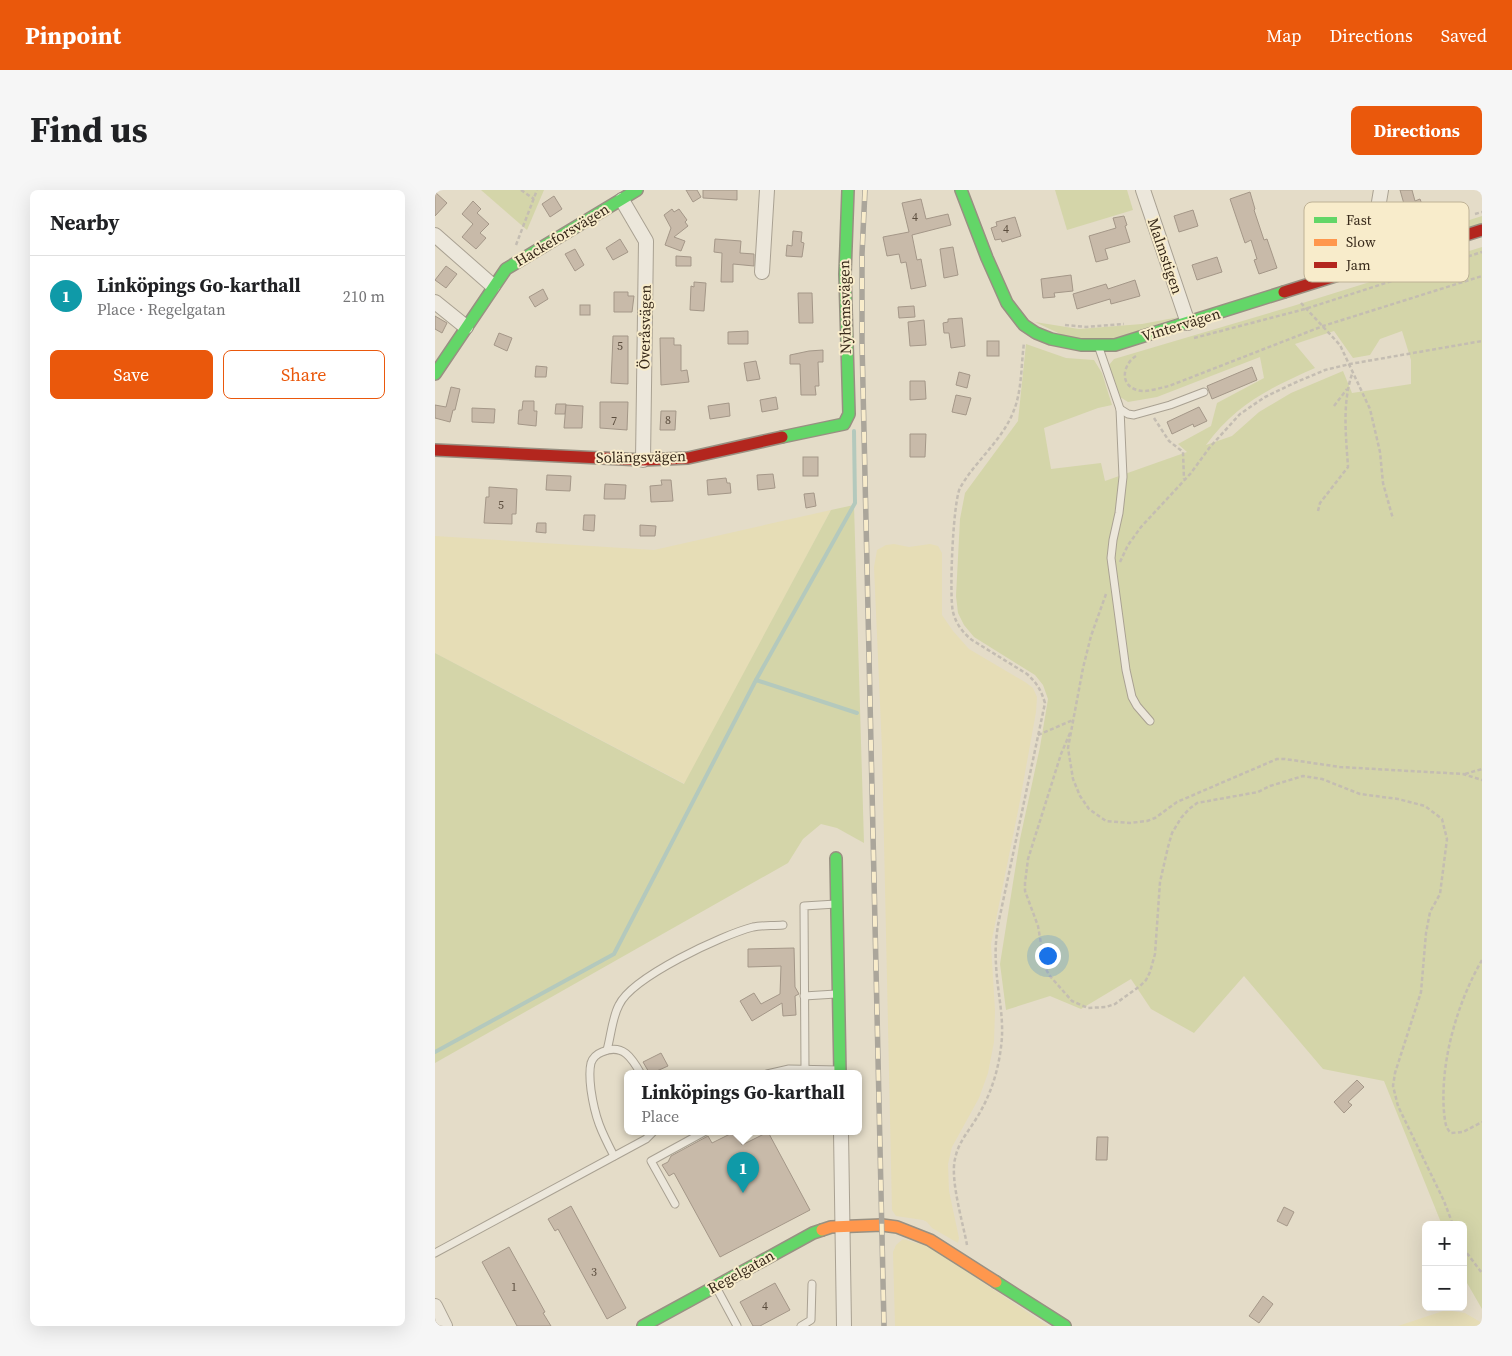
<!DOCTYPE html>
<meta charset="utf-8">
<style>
:root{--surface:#fff;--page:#f6f6f6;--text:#202124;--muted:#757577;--line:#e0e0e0;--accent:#ea580c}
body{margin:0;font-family:"Source Serif 4",serif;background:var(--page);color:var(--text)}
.controls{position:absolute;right:15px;bottom:15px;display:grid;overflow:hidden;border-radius:8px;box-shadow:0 5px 20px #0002}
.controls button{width:45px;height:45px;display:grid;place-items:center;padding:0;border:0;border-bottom:1px solid var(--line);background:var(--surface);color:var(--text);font:25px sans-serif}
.you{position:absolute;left:612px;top:765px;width:18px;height:18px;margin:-12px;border:4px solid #fff;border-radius:50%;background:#1a73e8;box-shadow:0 0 0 8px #1a73e833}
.badge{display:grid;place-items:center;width:32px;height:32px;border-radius:50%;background:var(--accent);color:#fff;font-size:16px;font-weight:700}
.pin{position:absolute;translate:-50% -41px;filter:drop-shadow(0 1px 2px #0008)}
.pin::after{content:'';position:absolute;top:26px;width:18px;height:15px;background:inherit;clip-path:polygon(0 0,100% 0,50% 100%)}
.popup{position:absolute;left:189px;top:880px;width:238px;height:65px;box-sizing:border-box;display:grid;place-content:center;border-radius:8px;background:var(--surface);filter:drop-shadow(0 1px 4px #0005);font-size:16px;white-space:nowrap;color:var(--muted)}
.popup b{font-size:19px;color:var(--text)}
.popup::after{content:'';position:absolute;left:50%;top:100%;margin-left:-10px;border:10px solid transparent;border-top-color:var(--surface)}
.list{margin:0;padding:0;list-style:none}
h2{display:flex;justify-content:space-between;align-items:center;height:65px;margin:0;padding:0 20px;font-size:21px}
h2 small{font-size:16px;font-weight:400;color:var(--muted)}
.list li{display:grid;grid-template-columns:32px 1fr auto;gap:15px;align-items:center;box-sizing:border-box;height:80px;padding:0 20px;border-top:1px solid var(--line)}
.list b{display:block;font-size:19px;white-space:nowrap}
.list p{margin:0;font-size:16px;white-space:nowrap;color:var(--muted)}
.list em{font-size:16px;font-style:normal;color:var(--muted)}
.actions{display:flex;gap:10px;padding:15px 20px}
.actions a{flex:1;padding:11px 0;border:1px solid var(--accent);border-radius:8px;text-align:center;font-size:18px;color:var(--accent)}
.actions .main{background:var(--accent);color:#fff}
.map{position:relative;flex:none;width:1047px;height:1136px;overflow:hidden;border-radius:8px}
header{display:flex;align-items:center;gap:30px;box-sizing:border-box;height:70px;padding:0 25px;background:var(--accent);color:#fff}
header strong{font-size:24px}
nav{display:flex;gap:28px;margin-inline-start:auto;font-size:18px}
.intro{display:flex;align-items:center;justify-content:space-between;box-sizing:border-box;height:120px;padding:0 30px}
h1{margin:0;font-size:35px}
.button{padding:12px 22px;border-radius:8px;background:var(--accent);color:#fff;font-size:18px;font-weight:700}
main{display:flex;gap:30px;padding:0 30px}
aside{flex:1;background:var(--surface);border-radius:8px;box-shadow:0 5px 20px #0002}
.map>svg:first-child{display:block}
.farmland{fill:#e6ddb6}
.green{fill:#d4d5a9;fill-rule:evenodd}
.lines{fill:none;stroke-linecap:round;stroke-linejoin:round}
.stream{stroke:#b4c9bd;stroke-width:4}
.building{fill:#c8baa9;stroke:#a49788}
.lane-casing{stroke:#a9a192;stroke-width:9}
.street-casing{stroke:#a9a192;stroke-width:16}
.fast-casing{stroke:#989082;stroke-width:14}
.slow-casing{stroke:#989082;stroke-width:14}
.jam-casing{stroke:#989082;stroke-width:14}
.path{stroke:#c4bdb2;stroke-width:2.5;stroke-dasharray:4 2.5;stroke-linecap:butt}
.lane{stroke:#ece7db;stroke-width:7}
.street{stroke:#ece7db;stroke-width:14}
.fast{stroke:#63d668;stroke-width:11}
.slow{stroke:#ff974d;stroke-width:11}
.jam{stroke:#b3261e;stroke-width:11}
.rail-casing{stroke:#aba69b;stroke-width:5.5}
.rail{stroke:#f8eccb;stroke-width:4;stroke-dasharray:11;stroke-linecap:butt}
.labels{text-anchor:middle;stroke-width:4;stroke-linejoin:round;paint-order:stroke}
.number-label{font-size:12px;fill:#5b4d3e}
.street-label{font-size:15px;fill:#37291a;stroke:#f8eccb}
.key{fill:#f8eccb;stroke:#beb296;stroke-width:1}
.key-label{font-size:14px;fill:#37291a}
</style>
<header>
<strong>Pinpoint</strong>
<nav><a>Map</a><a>Directions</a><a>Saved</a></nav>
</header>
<div class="intro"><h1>Find us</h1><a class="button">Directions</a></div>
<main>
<aside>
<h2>Nearby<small></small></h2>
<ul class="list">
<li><span class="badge" style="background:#0f9aa8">1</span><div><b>Linköpings Go-karthall</b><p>Place · Regelgatan</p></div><em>210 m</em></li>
</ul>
<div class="actions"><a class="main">Save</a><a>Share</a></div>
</aside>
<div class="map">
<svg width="1047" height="1136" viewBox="0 0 1047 1136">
<rect width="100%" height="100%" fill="#e4dcc8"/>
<!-- farmland -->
<g class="farmland">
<path d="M396 320 250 594 0 463V346L219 360Z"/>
<path d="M459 354 474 357 495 354 503 356 507 363V425L518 441 534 459 590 492 598 498 602 507 601 522 584 616 556 754 560 821 559 852 553 883 544 908 517 957 513 974 514 1001 524 1048 523 1053 497 1038 492 1032 488 1030 461 1026 457 1020 447 559 439 377 442 360 451 355Z"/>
<path d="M468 1049 495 1057 613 1136H460L458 1062 461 1055Z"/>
<path d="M1011 1120 1030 1123 1047 1133V1136H963Z"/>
</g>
<!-- green -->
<g class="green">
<path d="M46 0H109L92 40Z"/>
<path d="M620 0H692L698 20 632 40Z"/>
<path d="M1047 26V36L950 64 947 58Z"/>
<path d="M1047 57V1119L1028 1086V1035H1007L949 891 888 879 809 786 759 843 716 819 696 789 646 819 615 806 571 820 565 774 585 649 605 557 613 509 608 495 600 485 539 447 529 435 523 423 521 406 525 329 530 303 583 231 591 154 631 168 659 170 667 183 677 215 663 218 609 238 616 279 666 273 670 291 752 262 743 254 776 236 782 213 829 188 825 167 722 207 693 212 685 207 674 175 679 169 858 116ZM899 141 918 168 935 165 945 149 967 141 976 170V194L917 203 908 181 856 203 824 222 797 246 771 255C801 214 835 198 880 178L860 154Z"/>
<path d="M744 127 679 149 638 150 600 132 644 139 707 134Z"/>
<path d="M419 315 429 653 402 638 386 634 368 649 353 673 0 873V463L249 594 396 320Z"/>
</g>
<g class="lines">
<!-- stream -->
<g class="stream">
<path d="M321 490 422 523"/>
<path d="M0 862 179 764 321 490 420 313 419 241"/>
</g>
</g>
<!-- building -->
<g class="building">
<path d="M251 0H262L266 7 258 12Z"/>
<path d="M268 0H302V10L268 8Z"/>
<path d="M965 0H977L980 11 985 9 990 22 973 28Z"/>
<path d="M0 2 12 13 0 26Z"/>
<path d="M815 2 820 19 819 20 829 50 832 49 842 78 824 84 819 70 822 69 816 50 810 53 795 9Z"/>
<path d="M119 6 127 19 115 27 107 14Z"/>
<path d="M486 9 491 29 513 24 516 35 477 45 482 70 486 69 491 96 476 99 471 72 466 73 464 64 452 66 448 47 474 42 467 13Z"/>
<path d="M38 11 46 19 42 23 54 34 45 43 51 48 41 59 27 47 38 34 27 24Z"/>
<path d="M905 15 911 24 892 38 896 43 884 52 874 38 880 34 878 31 898 16 900 18Z"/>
<path d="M237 19 239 22 244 19 252 30 250 32 253 36 239 47 250 51 246 61 230 55 236 38 229 25Z"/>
<path d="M758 20 763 36 744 42 739 26Z"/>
<path d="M689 26 692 35 690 36 695 52 670 59 673 69 661 72 654 46 681 38 678 28Z"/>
<path d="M580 27 586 46 567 52 566 49 560 50 556 38 562 36 561 32Z"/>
<path d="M358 41 367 42 366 52 369 53 367 67 351 66 352 55 357 56Z"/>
<path d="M185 49 193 62 178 70 171 58Z"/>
<path d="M280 49 306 51 305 63 319 64V76L298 74V92H286L287 63 279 62Z"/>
<path d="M518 57 523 85 509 88 505 59Z"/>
<path d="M140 59 149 75 140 81 130 64Z"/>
<path d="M241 66 256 67V76H241Z"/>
<path d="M782 67 787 82 762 90 757 75Z"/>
<path d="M11 76 22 84 11 98 0 90Z"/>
<path d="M636 85 638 101 619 103 620 107 608 108 606 89Z"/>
<path d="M700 90 705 106 676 114 675 109 642 119 638 104 671 94 673 99Z"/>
<path d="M259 92 271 93 269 121 255 120 256 96 259 97Z"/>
<path d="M108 99 113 109 100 117 94 107Z"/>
<path d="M179 102H193V106H199L197 122H179Z"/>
<path d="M363 103H377L378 133H364Z"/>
<rect x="145" y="115" width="10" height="10"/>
<path d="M479 116 480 127 464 128 463 117Z"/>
<path d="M0 126 12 133 7 143 0 139Z"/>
<path d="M527 128 530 156 516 158 514 143H509L508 133 513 132V129Z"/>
<path d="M489 130 491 155 475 156 473 132Z"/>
<path d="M313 141V154H293V142Z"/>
<path d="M64 143 77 148 72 161 59 155Z"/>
<path d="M178 146H193V194L176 193Z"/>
<path d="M225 148H239V155H246V181L252 180 254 192 226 195Z"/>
<rect x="552" y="151" width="12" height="15"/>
<path d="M388 160V172H383L384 196H380L381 205H366L365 174H355V165L374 161Z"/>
<path d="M321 171 325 189 312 191 309 173Z"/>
<path d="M101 176 112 177 111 187H100Z"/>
<path d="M817 177 822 190 777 209 772 196Z"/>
<path d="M524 182 535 185 532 198 521 195Z"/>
<path d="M475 191H490L491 209 475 210Z"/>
<path d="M16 197 25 199 20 220H18L15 232 0 228V215L11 217Z"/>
<path d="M521 205 536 208 531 225 517 222Z"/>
<path d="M341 207 343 219 327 222 325 210Z"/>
<path d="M88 211H99V221H102L101 236 83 234 84 220H87Z"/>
<path d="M165 212H193L192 240 165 238Z"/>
<path d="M294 213 295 226 275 229 273 216Z"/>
<path d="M121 214H131L130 224H120Z"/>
<path d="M131 215 148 216 147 238H129Z"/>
<path d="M764 217 772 231 759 237 758 234 737 244 732 232Z"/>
<path d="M37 218 60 219 59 233 37 232Z"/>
<path d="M226 221H241L240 240H225Z"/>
<path d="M475 244H491L490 267H475Z"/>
<rect x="368" y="267" width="15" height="19"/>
<path d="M338 284 340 298 323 300 322 285Z"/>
<path d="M112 285 136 286 135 301 111 300Z"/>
<path d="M291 288 292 293H295L296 303 273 305 272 290Z"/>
<path d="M226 290H236L238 311 216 312 215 296 227 295Z"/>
<path d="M170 294 191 295 190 309H169Z"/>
<path d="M54 297 82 299 81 324H77V334L49 333 51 307H54Z"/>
<path d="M379 303 381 316 371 318 369 304Z"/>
<path d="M149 325H160L159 341 148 340Z"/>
<path d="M102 333H111V343L101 342Z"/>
<path d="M205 335 221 336 220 346H205Z"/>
<path d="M359 758 360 797 364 804 360 806 361 825 348 826 347 813 317 831 305 811 319 803 326 814 345 804 346 776 313 777V759Z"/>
<path d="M226 863 233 876 215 884 208 872Z"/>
<path d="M922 890 929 897 913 912 917 915 909 923 899 912Z"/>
<path d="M299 942 307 955 333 942 375 1020 285 1067 239 983 234 986 227 975 233 972 236 966 273 946 277 953Z"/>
<path d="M662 947H673L672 970H661Z"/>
<path d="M136 1016 191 1118 172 1129 123 1039 120 1041 113 1029Z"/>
<path d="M849 1017 859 1022 852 1036 842 1031Z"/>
<path d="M74 1057 110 1122 108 1123 116 1136H82L47 1072Z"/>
<path d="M340 1093 355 1120 325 1136H318L305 1112Z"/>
<path d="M828 1106 838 1114 824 1133 814 1126Z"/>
</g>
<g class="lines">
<!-- lane casing -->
<g class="lane-casing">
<g id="lane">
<path d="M664 158 685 219 688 287 684 323 678 350 676 368 691 480 697 507 702 516 715 531"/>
<path d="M685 219 693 224 699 225 735 215 769 202"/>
<path d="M369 806 401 804"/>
<path d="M172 860C176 846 177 828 184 815 197 787 287 745 318 737 327 735 338 736 348 735"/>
<path d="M370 879 369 716 401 714"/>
<path d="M332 884 354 879 403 880"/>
<path d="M179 966C166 941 160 928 156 900 155 892 154 881 156 873 158 867 162 864 167 862 188 853 197 868 206 884"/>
<path d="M240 1014 216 971 269 942"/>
<path d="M0 1063 211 949 218 942"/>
<path d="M281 1097 302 1136"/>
<path d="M366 1136 376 1130 377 1094"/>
</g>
</g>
<!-- street casing -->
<g class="street-casing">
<g id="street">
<path d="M708 0 753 133"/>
<path d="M187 10 211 51 208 270"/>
<path d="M0 45 58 96"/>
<path d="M942 73 938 48 946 0"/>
<path d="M327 82 332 0"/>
<path d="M0 112 31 137"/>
<path d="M406 942 409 1136"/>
<path d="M0 1116 10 1136"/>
</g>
</g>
<!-- fast casing -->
<g class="fast-casing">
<g id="fast">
<path d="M526 0 552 68 572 113 589 135 601 143 616 149 646 155H680L849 102"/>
<path d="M0 184 71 79 202 0"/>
<path d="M347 247 409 234 414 224 410 84 413 0"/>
<path d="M401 668 405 884"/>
<path d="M561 1092 630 1136"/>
<path d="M208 1136 378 1043 387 1040"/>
</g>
</g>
<!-- slow casing -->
<g class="slow-casing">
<path id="slow" d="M387 1040 396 1037 447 1035 462 1037 495 1050 561 1092"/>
</g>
<!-- jam casing -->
<g class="jam-casing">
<g id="jam">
<path d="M849 102 1047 40"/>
<path d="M0 260 208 270 253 268 347 247"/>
</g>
</g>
<!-- path -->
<g class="path">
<path d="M86 0 99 9"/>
<path d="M1040 24 1047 22"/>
<path d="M81 55 102 0"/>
<path d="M866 113 905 155 935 219 945 262 948 293 958 329"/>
<path d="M630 135 651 137 689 134"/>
<path d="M759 148 870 119 1047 62"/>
<path d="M701 166C688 174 684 195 702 200 711 203 724 198 734 196L888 136 1047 86"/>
<path d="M899 216 912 199"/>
<path d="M719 228 734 251 748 262 749 289"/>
<path d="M883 321 885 313 913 277C911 246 907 214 917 184"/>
<path d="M685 372 693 355 706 337 756 283 775 257 805 224 830 207 857 194 890 180 915 174 1047 151"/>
<path d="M671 404 656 446 648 478 633 558 638 589 645 606 654 619 671 631 695 633 712 631 720 628 742 612 842 569H850L905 577 1028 584 1047 590"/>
<path d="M635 543 626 564 593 669 590 693V701L603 736 610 777 614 785 637 811 653 818 671 817 680 814 705 796 711 790 715 782 720 764 725 692 733 657 737 643 746 628 754 619 762 613 823 602 835 596 868 586 887 589 925 604 963 609 990 616 1007 629 1012 649 1005 704 995 722 991 743 986 802 960 883 958 896 963 916 1009 1011 1018 1035"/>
<path d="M603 545 638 530"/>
<path d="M1030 584 1047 579"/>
<path d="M1047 770C1022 813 1005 872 1009 922 1010 930 1010 938 1016 943L1028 942 1047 932"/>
<path d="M532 1055C528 1033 515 990 520 969 523 953 533 942 541 929 555 907 563 882 566 857 570 828 562 802 561 774 560 761 561 748 563 735L610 513C606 500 602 493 592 484L537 450C528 443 521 434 518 422 514 406 518 312 525 298 540 271 568 250 579 220 587 200 586 175 589 153"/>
<path d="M1028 1058 1047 1083"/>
</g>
<!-- lane -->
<use href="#lane" class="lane"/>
<!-- street -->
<use href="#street" class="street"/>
<!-- fast -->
<use href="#fast" class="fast"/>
<!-- slow -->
<use href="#slow" class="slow"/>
<!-- jam -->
<use href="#jam" class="jam"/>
<!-- rail casing -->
<g class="rail-casing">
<path id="rail" d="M430 0 427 64V152L449 1136"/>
</g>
<!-- rail -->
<use href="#rail" class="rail"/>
</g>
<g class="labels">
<!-- number labels -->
<g class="number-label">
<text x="480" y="31">4</text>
<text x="571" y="43">4</text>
<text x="185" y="160">5</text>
<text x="233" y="234">8</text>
<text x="179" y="235">7</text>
<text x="66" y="319">5</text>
<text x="159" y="1086">3</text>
<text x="79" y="1101">1</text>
<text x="330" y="1120">4</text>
</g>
<!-- street labels -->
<g class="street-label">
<text transform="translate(127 45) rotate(-31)" y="5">Hackeforsvägen</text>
<text transform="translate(730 66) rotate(71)" y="5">Malmstigen</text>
<text transform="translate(410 117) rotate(-91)" y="5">Nyhemsvägen</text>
<text transform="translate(746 135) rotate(-17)" y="5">Vintervägen</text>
<text transform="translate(210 137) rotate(-89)" y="5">Överåsvägen</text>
<text transform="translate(206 267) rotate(-1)" y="5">Solängsvägen</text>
<text transform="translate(306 1082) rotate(-29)" y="5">Regelgatan</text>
</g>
</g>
<!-- legend -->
<rect x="869" y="12" width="165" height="80" rx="8" class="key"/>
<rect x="879" y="27" width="23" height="6" fill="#63d668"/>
<rect x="879" y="49" width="23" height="7" fill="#ff974d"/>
<rect x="879" y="72" width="23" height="6" fill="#b3261e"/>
<g class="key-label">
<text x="911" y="35">Fast</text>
<text x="911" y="57">Slow</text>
<text x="911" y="80">Jam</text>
</g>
</svg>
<div class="controls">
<button>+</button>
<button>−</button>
</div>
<div class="you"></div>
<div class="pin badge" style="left:308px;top:1003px;background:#0f9aa8">1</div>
<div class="popup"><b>Linköpings Go-karthall</b>Place</div>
</div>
</main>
